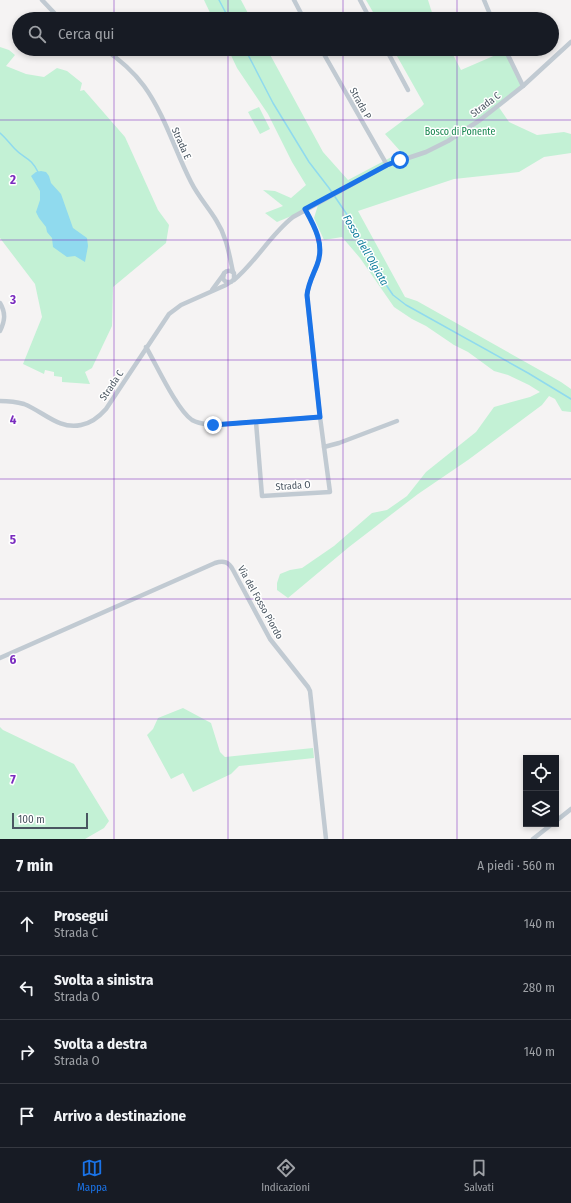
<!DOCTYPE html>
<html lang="it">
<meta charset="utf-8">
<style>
:root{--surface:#171b24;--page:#20242c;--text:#f1f3f6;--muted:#9ea1a6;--line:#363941;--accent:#1a73e8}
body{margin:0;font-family:"Fira Sans Condensed",sans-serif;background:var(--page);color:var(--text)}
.controls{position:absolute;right:12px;bottom:12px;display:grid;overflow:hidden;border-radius:0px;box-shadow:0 2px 6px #0003}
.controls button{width:36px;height:36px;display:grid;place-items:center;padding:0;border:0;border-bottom:1px solid var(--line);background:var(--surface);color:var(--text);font:20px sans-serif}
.scale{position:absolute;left:12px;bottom:10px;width:76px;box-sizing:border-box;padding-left:4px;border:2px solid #4a5661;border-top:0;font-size:11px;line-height:14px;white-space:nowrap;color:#4a5661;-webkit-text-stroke:3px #fff;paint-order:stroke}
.stop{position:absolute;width:12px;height:12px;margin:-9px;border:3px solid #1a73e8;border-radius:50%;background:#fff}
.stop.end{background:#1a73e8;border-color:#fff;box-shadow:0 1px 4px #0008}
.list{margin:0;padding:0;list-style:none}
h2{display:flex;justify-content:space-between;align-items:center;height:52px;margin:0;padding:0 16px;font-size:17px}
h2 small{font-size:13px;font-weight:400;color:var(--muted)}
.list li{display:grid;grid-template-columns:26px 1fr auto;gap:12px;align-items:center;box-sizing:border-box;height:64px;padding:0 16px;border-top:1px solid var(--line)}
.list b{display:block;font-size:15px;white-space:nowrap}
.list p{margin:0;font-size:13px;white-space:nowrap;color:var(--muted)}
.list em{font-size:13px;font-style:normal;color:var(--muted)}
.icon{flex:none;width:22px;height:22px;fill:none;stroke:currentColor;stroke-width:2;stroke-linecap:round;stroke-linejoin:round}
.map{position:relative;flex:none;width:571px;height:839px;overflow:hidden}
.search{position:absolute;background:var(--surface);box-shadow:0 2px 6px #0003;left:12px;right:12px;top:12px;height:44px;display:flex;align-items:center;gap:10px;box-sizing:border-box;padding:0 14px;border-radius:22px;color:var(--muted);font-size:15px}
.sheet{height:308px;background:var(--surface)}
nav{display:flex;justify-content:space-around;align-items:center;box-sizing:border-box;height:56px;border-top:1px solid var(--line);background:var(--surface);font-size:11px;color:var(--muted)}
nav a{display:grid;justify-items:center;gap:2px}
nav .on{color:var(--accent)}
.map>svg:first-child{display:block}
.green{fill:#c3f1d5}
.water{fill:#90daee}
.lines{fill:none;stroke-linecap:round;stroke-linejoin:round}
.stream{stroke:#90daee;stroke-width:1.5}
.minor{stroke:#c1cad2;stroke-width:4.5}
.route{stroke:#1a73e8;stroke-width:5}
.grid{fill:none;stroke:#7b2cbf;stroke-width:1;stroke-opacity:0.55}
.labels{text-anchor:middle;stroke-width:3;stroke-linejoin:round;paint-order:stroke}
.street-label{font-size:10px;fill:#4a5661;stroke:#fff}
.park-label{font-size:10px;fill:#17864f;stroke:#fff}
.water-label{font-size:11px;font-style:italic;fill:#0c7c9b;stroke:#fff}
.grid-label{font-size:13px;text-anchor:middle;font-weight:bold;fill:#7b2cbf;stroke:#fff;stroke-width:3;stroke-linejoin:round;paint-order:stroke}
</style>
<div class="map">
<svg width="571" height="839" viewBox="0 0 571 839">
<rect width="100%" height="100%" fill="#f5f3f3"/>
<!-- green -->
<g class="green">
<path d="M204 0H241L251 19H213Z"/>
<path d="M366 0H428L434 19H377Z"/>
<path d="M0 47 9 50 15 55 6 66 26 74 44 77 57 68 67 71 82 83 80 91 84 90 125 137 158 210 169 225 166 243 113 287 112 326 92 368 85 372 90 384 62 382V377L54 376V372L45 370 44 374 23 364 42 317 35 284 0 238Z"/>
<path d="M228 49H267L323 152 348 180 401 152 385 134 421 107 424 104 393 49H450L461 70 505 51 523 86 498 106 509 122 537 135 564 132 571 134V153L544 157 519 172 454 179 358 211 405 297 417 301 561 382 571 389V412L562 411 555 399 549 396 542 405 468 460 418 494 349 547 288 598 277 590V583L280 574 290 570 302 568 334 546 372 513 387 510 407 496 426 472 476 432 494 407 530 397 540 392 529 385 508 375 494 371 468 352 454 345 426 326 412 319 394 307 360 258 342 237 324 240 314 218 318 205 277 222 265 213 283 206 263 190 275 191 291 198 306 185 292 162 268 114 237 68Z"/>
<path d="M259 107 270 129 260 134 248 112Z"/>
<path d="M183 708 211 723 220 752 225 757 313 748 314 758 239 766 231 774 193 792 183 773 171 779 147 735 153 729 158 718Z"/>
<path d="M0 727 3 730 74 764 109 821 104 828 85 839H0Z"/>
</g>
<!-- water -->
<path class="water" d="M41 171 46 172 49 176 51 183 61 194 73 228 87 238 88 246 85 262 75 256 67 257 53 247 52 238 47 232 46 227 39 218 36 212 40 200V191L31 176 36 172Z"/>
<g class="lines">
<!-- stream -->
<g class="stream">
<path d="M219 0 229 19"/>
<path d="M245 49 273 103 309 162 329 188 350 219 363 245 373 260 378 273 393 295 406 305 528 373 571 399"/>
<path d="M0 133C6 138 10 144 15 149 24 159 31 157 38 172"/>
</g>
<!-- minor -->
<g class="minor">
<path d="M42 0 60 19"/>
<path d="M294 0 304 19"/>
<path d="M360 0 370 19"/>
<path d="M484 0 492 19"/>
<path d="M104 49C119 59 133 71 144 86 165 115 175 151 191 182 198 196 208 207 216 220 227 237 229 254 233 272"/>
<path d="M321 49 387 165"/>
<path d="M386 49 408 90"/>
<path d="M505 49 523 86"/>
<path d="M234 280C256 262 270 235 293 217L387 165 426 152 448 141 480 120 523 86 571 42"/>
<path d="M212 290 223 275"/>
<path d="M0 303C6 313 5 321 0 331"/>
<path d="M146 347C156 364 177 410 192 420 199 424 206 424 213 425L320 417"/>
<path d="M0 401C8 401 17 402 24 404 44 412 59 430 81 425 92 423 99 417 106 409L169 314 181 305 226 285 232 281 234 279V273C231 270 227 270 224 273L223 279 226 282H231"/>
<path d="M256 422 262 496 330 492 320 417 307 297C307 287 312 277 316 268 325 245 316 229 305 209"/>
<path d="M324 447 339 443 397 421"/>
<path d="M0 658 215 563C224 560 229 562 233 570L270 639 308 687 310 691 326 839"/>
<path d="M556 821 571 809"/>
<path d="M533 839 552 824"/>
</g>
</g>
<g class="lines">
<!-- route -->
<path class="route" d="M213 425 320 417 307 295C308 284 313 275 317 265 325 245 315 227 305 209L387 165 400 160"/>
</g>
<!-- grid -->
<path class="grid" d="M114 0V19M228 0V19M343 0V19M457 0V19M114 49V839M228 49V839M343 49V839M457 49V839M0 120H571M0 240H571M0 360H571M0 479H571M0 599H571M0 719H571"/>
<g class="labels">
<!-- street labels -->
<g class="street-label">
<text transform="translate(361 103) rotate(61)" y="4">Strada P</text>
<text transform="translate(485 104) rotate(-37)" y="4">Strada C</text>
<text transform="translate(182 143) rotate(66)" y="4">Strada E</text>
<text transform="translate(111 385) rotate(-56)" y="4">Strada C</text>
<text transform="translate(293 485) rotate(-4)" y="4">Strada O</text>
<text transform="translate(261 602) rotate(61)" y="4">Via del Fosso Piordo</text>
</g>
<!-- park labels -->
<g class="park-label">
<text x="460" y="135">Bosco di Ponente</text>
</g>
<!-- water labels -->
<g class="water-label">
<text transform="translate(366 250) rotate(60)" y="4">Fosso dell’Olgiata</text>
</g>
</g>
<g class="grid-label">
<text x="13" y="184">2</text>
<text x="13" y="304">3</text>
<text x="13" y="424">4</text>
<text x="13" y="544">5</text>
<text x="13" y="664">6</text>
<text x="13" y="784">7</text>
</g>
</svg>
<div class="controls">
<button><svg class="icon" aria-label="locate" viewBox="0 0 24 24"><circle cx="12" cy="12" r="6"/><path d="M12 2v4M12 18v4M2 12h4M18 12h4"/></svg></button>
<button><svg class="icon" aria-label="layers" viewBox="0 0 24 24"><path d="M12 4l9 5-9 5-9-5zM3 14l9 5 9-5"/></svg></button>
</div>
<div class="scale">100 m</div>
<div class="stop" style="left:400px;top:160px"></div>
<div class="stop end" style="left:213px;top:425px"></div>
<div class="search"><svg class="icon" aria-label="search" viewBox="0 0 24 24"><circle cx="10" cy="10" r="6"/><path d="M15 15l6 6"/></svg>Cerca qui</div>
</div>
<section class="sheet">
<h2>7 min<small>A piedi · 560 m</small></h2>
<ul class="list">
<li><svg class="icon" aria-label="ahead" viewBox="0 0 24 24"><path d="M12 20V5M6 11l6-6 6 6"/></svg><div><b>Prosegui</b><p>Strada C</p></div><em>140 m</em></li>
<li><svg class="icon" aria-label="left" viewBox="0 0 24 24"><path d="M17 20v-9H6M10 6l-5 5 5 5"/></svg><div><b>Svolta a sinistra</b><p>Strada O</p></div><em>280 m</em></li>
<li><svg class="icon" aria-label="right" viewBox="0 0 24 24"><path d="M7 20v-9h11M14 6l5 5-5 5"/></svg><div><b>Svolta a destra</b><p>Strada O</p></div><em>140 m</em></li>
<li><svg class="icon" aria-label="arrive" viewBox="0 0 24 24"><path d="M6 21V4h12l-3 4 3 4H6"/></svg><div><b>Arrivo a destinazione</b></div></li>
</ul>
</section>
<nav>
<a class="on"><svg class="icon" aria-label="map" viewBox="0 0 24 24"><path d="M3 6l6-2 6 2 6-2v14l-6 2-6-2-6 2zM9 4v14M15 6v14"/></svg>Mappa</a>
<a><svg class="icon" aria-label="directions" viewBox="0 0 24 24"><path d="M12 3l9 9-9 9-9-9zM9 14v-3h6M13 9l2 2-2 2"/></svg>Indicazioni</a>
<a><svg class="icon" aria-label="saved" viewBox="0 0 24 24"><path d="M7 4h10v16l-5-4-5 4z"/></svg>Salvati</a>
</nav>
